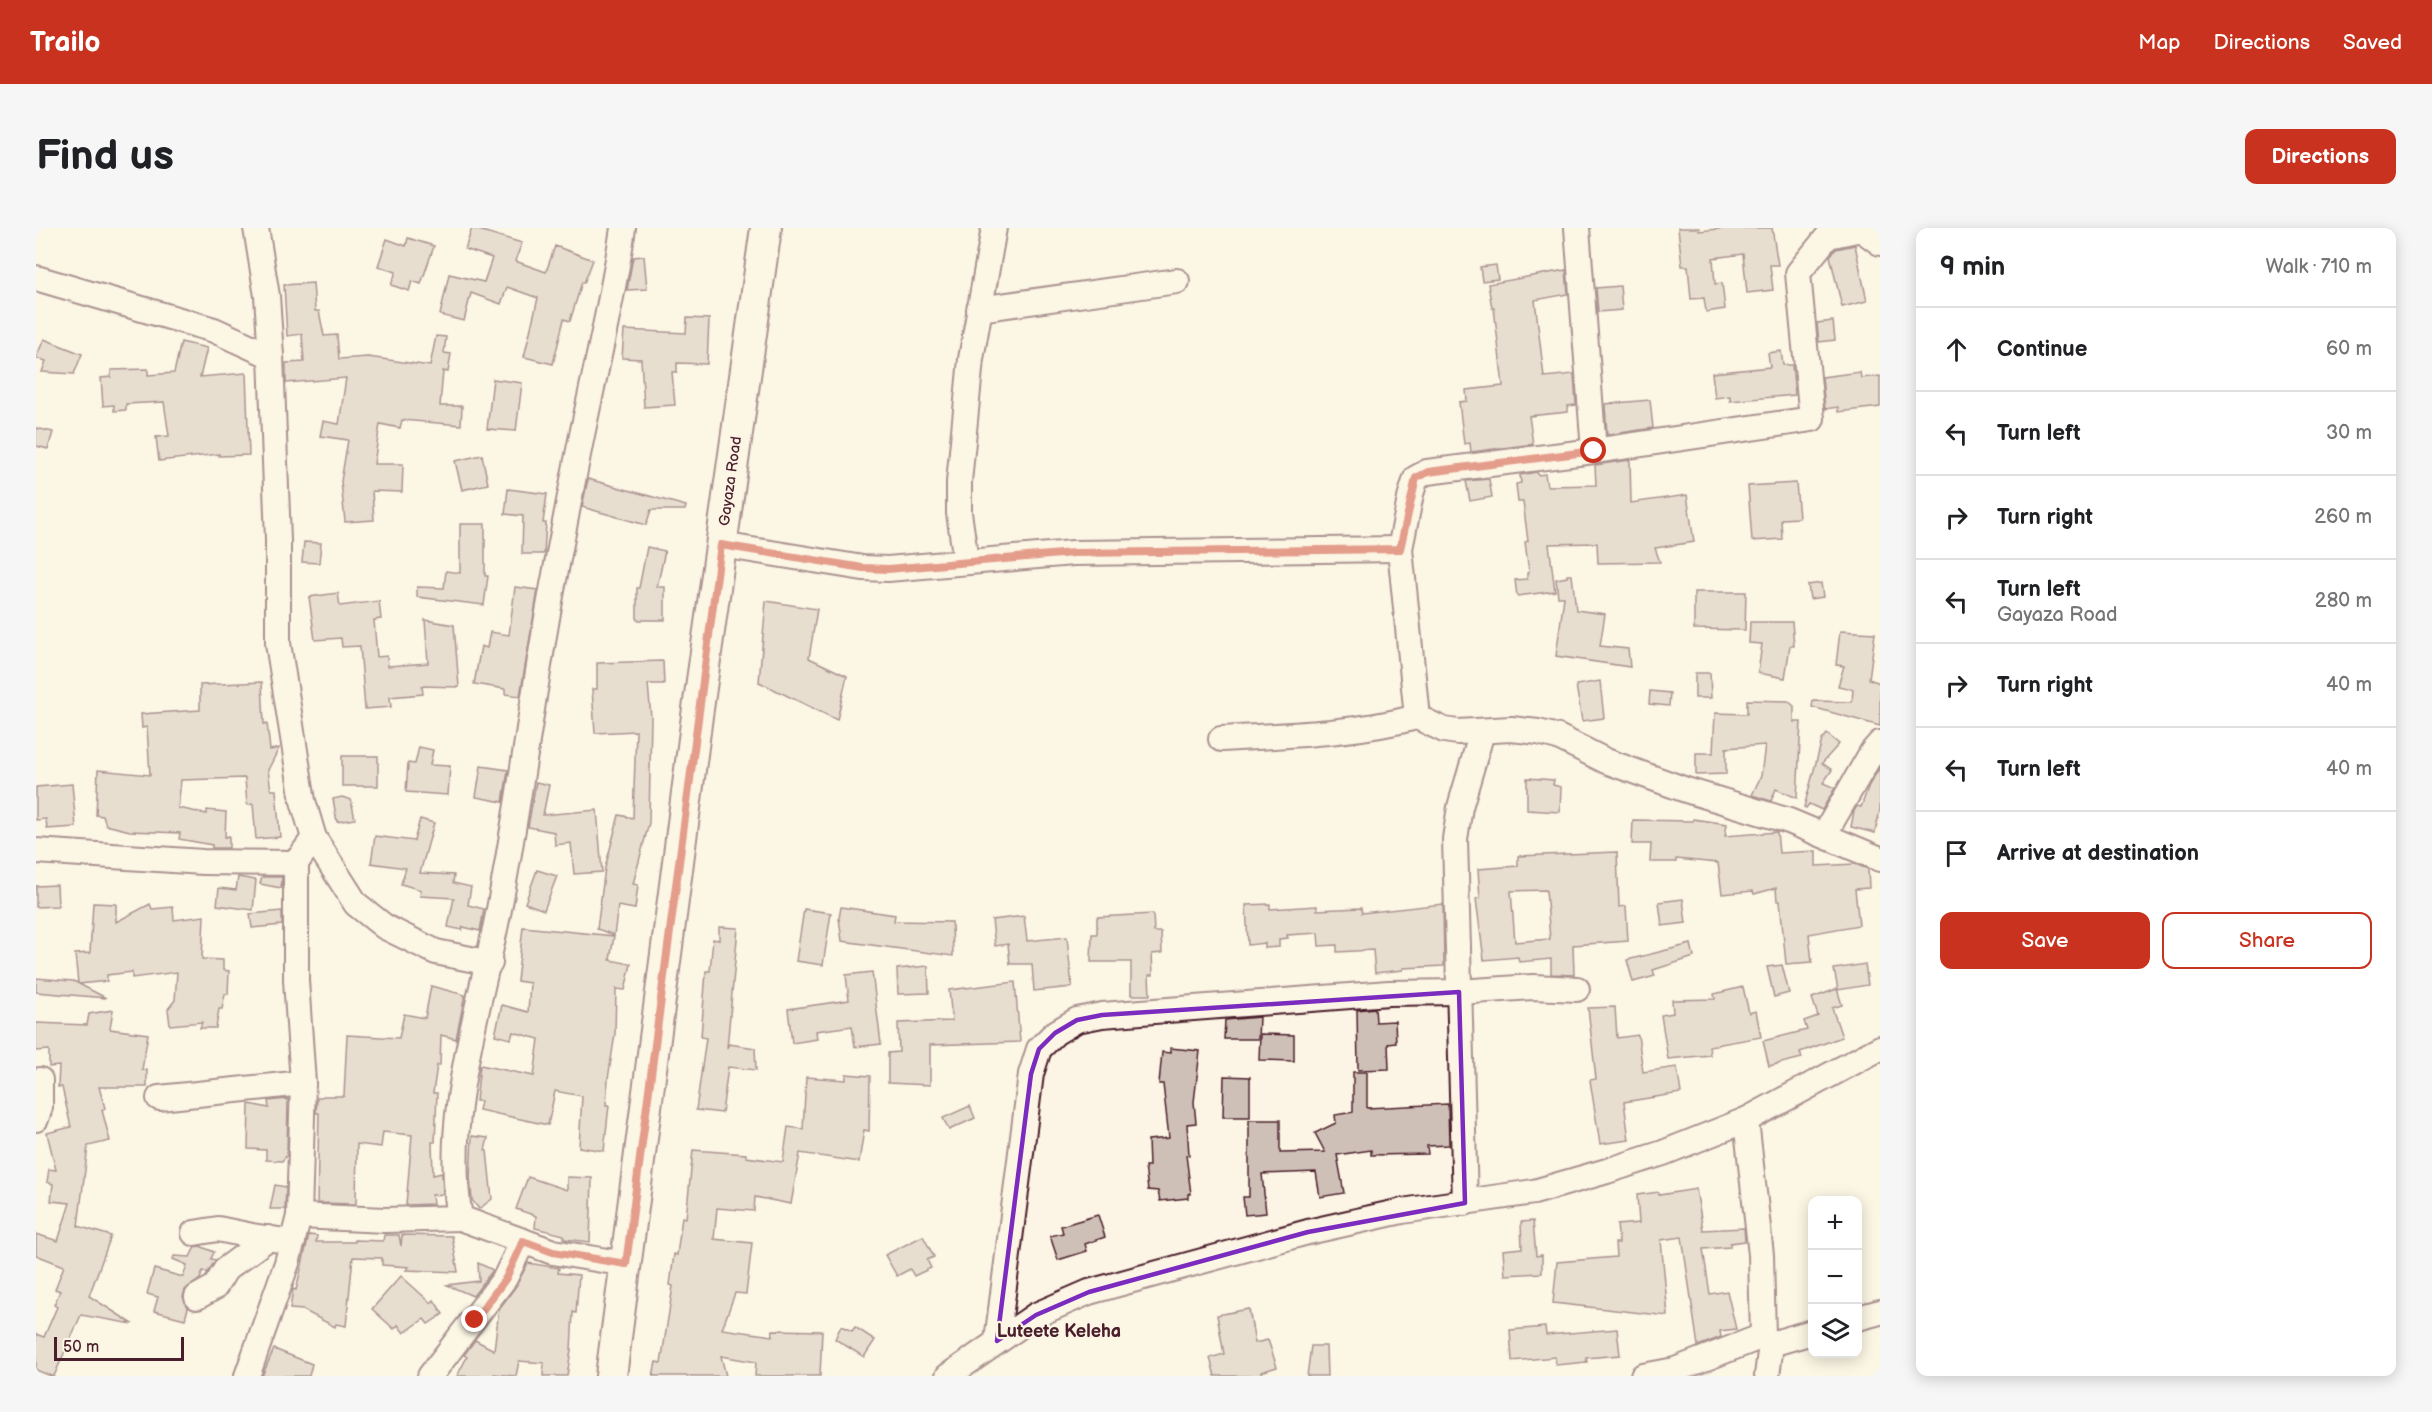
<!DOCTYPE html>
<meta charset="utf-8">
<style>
:root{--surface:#fff;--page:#f6f6f6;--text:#202124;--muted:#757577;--line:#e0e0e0;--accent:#c8321e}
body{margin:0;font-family:"Balsamiq Sans",sans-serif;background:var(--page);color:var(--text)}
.controls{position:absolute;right:18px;bottom:18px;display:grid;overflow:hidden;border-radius:12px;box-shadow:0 3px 15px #0003}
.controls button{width:54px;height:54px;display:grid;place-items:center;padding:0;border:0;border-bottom:2px solid var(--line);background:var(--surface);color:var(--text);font:30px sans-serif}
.scale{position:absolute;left:18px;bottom:15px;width:130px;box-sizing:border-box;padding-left:6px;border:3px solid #4a1f2b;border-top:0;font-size:16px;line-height:21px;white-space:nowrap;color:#4a1f2b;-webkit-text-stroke:4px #fcf5e5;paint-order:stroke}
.stop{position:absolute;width:18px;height:18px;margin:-14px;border:4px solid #c8321e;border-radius:50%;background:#fff}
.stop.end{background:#c8321e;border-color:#fff;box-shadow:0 2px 6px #0008}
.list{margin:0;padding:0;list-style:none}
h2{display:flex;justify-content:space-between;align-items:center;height:78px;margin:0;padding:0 24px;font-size:26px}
h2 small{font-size:20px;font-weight:400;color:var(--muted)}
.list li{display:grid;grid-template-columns:39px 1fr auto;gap:18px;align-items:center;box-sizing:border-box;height:84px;padding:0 24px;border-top:2px solid var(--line)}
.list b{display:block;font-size:22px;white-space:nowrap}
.list p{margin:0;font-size:20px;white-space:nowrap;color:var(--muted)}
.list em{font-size:20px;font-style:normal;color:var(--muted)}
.actions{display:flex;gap:12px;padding:18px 24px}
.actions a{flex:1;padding:14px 0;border:2px solid var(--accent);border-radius:12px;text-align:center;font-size:21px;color:var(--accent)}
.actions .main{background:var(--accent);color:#fff}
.icon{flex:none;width:33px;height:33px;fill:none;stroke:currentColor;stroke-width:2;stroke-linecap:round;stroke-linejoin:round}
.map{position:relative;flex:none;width:1844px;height:1148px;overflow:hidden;border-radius:12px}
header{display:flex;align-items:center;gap:36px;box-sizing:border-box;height:84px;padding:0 30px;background:var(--accent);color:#fff}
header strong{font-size:28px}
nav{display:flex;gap:33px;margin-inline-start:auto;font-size:21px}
.intro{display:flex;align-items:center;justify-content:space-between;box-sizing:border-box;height:144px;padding:0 36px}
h1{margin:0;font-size:42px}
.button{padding:15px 27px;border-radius:12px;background:var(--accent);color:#fff;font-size:21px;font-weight:700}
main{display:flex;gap:36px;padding:0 36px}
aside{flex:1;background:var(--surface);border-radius:12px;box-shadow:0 3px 15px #0003}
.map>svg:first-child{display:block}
.building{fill:#cfc0b7;stroke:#4a1f2b;stroke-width:1.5;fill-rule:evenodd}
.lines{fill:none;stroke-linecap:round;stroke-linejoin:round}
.minor-casing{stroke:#4a1f2b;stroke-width:28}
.major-casing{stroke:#4a1f2b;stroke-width:34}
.minor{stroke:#fcf5e5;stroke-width:24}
.major{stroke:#fcf5e5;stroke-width:30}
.route{stroke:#c8321e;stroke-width:8}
.marked{fill:none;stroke:#7b2cbf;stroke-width:4.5;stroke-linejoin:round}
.labels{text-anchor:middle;stroke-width:4.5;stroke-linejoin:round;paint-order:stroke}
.street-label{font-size:15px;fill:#4a1f2b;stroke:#fcf5e5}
.quarter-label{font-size:18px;font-weight:bold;fill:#4a1f2b;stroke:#fcf5e5}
</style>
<header>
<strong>Trailo</strong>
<nav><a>Map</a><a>Directions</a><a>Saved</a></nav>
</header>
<div class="intro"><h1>Find us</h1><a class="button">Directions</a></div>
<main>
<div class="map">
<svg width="1844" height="1148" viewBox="0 0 1844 1148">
<rect width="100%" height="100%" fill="#fcf5e5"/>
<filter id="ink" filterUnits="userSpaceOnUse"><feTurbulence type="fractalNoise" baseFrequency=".0167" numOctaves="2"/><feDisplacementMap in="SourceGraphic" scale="12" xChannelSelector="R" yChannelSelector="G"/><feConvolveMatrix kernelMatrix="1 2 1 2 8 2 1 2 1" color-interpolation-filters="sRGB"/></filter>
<g filter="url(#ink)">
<!-- building -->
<g class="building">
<path d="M436 0 486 15 479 33 510 44 519 18 557 32 548 55 546 54 534 93 528 91 517 136 488 129 502 70 471 59 465 76 435 65 428 93 404 87 413 46 448 54 456 30 429 21Z"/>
<path d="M1642 0H1663V3L1691 0H1736L1742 37H1734L1737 62 1711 65 1707 26 1677 30 1679 56 1686 55 1689 81 1670 84 1668 70 1655 71 1652 38H1646Z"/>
<path d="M372 10 398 18 385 56 376 53 373 63 355 57 360 44 342 38 351 11 370 18Z"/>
<path d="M1819 17 1831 73 1806 79 1794 28 1800 21Z"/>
<path d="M608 28 611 61 591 62 597 29Z"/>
<path d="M1460 37 1462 51 1446 53 1444 39Z"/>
<path d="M1530 42 1532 66 1499 72 1508 149 1538 146 1540 177 1532 178V184L1493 188 1497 216 1435 224 1434 215 1428 216 1423 174 1431 173 1430 162 1467 158 1458 80H1456L1452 56Z"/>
<path d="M277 55 279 83H283L288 108 301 107 303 131 332 129 394 138 400 108 410 109 408 125 415 126 412 144 407 143 404 178H426L425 197 366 192 364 200 344 196 338 236H367L366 264 336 263 338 292 309 294 305 253 312 212 284 208 287 193 303 196 310 150 250 155V135L268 134 266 106 251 108 248 57Z"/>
<path d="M1584 58 1586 82 1562 84 1560 60Z"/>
<path d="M651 90 673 91 671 136 641 135V144H636L639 177 608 179 605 131 586 130 588 102 650 105Z"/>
<path d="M1797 93 1799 112 1783 114 1781 95Z"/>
<path d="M8 111 46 126 38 146 6 144 10 133 0 130Z"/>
<path d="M145 114 171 120 164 149 210 145 213 227 183 228V226L123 233 120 209 133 208 128 174 90 176V182L78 183V177L67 178 65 150 75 149V142L112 141V147L138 145Z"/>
<path d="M1745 123 1747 137H1756L1759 167 1694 173V168L1679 170 1676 145 1734 139 1732 125Z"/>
<path d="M1824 144 1825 150 1844 148V179L1802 184V179L1789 181 1786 149Z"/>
<path d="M457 151 486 155 480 203 451 201Z"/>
<path d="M1614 172 1617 200 1571 207 1569 176Z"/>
<path d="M0 200 17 204 12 221 0 218Z"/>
<path d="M446 227 452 256 426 262 419 233Z"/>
<path d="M1594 232 1595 275 1651 267 1658 314 1619 320 1624 334 1562 335 1561 315 1513 316 1519 363 1481 368 1479 352 1491 351V345L1493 344 1489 314 1492 313 1487 274H1482L1480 256 1485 255 1484 247 1501 244 1502 247 1509 246 1511 258 1560 257 1559 237Z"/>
<path d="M552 251 650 278 649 282H615L610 297 546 279Z"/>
<path d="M1453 251 1456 269 1434 273 1430 253Z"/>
<path d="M1760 255 1763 290 1745 291 1746 311 1716 313 1712 258Z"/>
<path d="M472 261 511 266 507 295H510L508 326H486L487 288 469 286Z"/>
<path d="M424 296H449V348H452L448 377 381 369V359L408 360 410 343 424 345Z"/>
<path d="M268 314 285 315 283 335 266 334Z"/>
<path d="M611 319 629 323 621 359H629V392H601V360H603Z"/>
<path d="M1531 347H1536L1540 382 1569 386 1564 418 1592 421 1594 439 1520 428 1528 369H1522L1520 351 1531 349Z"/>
<path d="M1785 355 1787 369 1774 371 1772 357Z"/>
<path d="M479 359 502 362 484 468 469 466V461L438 456 445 418 451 420 454 404 473 407Z"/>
<path d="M1658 364H1710L1709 402 1658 401Z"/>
<path d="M302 365 304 378 343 373 345 391 338 392 341 429 351 428 352 438 392 435 389 392 418 397 423 459 386 458 387 466 354 469 355 479 329 481 324 418 306 419 305 410 279 412 273 369Z"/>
<path d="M730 373 781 381 773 430 811 448 801 492 723 454Z"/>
<path d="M1714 394H1756L1758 418H1754L1749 450 1722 445 1726 416 1713 415Z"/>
<path d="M1804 403 1839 405 1833 451 1844 455V498L1776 479 1777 473 1816 474 1817 461 1802 458 1808 438 1800 437Z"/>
<path d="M627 433 628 456H612L615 489 613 595 597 656 602 657 599 681 582 678 578 707 561 701 569 640 583 587 597 590 600 503 559 505 556 461H561V435Z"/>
<path d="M1659 445H1674L1675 470H1659Z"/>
<path d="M1564 453 1568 490 1546 493 1540 457Z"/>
<path d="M226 454 228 496 231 495 234 522 243 520 232 542 235 562H240L244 609 220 611 217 576 211 577 209 550 145 552 142 580 171 586V582L190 584 189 609 193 608V620H176V617L143 611 144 605 94 603 70 597 67 588 60 587 62 542 114 547 111 499 106 500 105 486 164 482V457Z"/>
<path d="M1614 463 1634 465 1633 478 1613 476Z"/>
<path d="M1711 472 1752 473 1758 478V494H1765L1761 570 1740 561 1735 573 1716 567 1725 548 1729 517 1690 520V546L1660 547V525H1677L1679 485 1711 486Z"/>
<path d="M1791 506 1803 516 1786 535 1796 542 1787 555 1799 560 1786 582 1773 576 1770 580 1768 579 1786 512Z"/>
<path d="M383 519 397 522 394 537 414 538 412 567 370 564 372 535 379 536Z"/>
<rect x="306" y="528" width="36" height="30"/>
<path d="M445 538 472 542 467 574 440 569Z"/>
<path d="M1844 539V582L1839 605 1815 599 1818 583 1821 578 1825 579 1833 557Z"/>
<path d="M1491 550 1518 552 1517 557 1525 559 1524 584 1491 582Z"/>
<path d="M500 554 513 557 507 587 561 582 566 644 538 646 535 615 519 617 518 604 492 599Z"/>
<path d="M36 556 40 599 11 601 10 591 0 592V559Z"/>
<path d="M306 569 315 572 319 591 301 594 297 571Z"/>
<path d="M384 591 398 595 384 645 418 647 417 655 435 659 432 677 448 681 444 703 427 699 426 702 412 699 418 670 384 668 385 662 365 656 370 640 335 635 339 608 378 613Z"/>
<path d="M1657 591 1691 596 1689 608 1741 604 1743 625 1780 623V638L1819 636 1832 641 1833 660 1819 661 1823 697 1773 706 1776 734 1750 736 1744 673H1741L1740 660 1718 666 1717 663 1686 666 1682 635 1640 631V634H1614L1615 616H1596L1597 592 1657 593Z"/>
<path d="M1581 624 1583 679 1590 678 1592 713 1537 717 1538 747 1515 746V731L1483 734 1482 729 1448 732 1440 671 1444 670 1442 641 1482 638V628ZM1510 662 1514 711 1479 714 1475 663Z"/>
<path d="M501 642 521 648 508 682 489 675Z"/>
<path d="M202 649 220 652 217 682 181 677 183 660 200 662Z"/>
<path d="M226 649H246L245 660 224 656Z"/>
<path d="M21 657 22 678 0 679V658Z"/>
<path d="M1647 671 1650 695 1626 698 1623 674Z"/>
<path d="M57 675 80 676V694L114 676 116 681 137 679 138 692 168 688 166 731 187 732V742L193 743 192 766H189L186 781H183L180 800H164L166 794 134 797 132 781 139 772 141 744 96 750V744L71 747V753L43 756 70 770 0 764V750L37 753 42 755 39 726 54 725Z"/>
<path d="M1234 676V681L1281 678V682L1325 680 1326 685 1407 676 1408 738 1367 740V742L1339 745 1337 722 1301 724V717L1283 718 1282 705 1251 707 1252 710 1243 711V719L1229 720V715L1212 717 1210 677Z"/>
<path d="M805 679 859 687 858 693 916 694 917 728 806 713 803 690Z"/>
<path d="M768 681 795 685 787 737 760 733Z"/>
<path d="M246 683V697L216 700 214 686Z"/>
<path d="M1117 686 1118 704H1125L1126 725 1116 726 1117 747H1113L1114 767H1095V734H1055L1056 706H1061V689Z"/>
<path d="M988 688 991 713 1031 709 1036 759 998 763 996 736H974L972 716 959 718 956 692Z"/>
<path d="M487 699 578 708 574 732 595 736 589 762 580 761 579 806 572 851 570 877H573L568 923 543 919 546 868 519 863 512 897 443 882 445 873H440L444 837 498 848 503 811 477 804 475 811 459 807 466 777 492 784 494 755 481 753Z"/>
<path d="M683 699 702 700 691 820 693 816 719 820 720 842 692 839 686 885 660 882 670 810 665 809 670 743H674L677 711 683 712Z"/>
<path d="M1655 716 1658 729 1617 742 1619 748 1597 754 1591 732Z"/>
<path d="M1829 736 1832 757 1802 762 1798 741Z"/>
<path d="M1746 737 1753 765 1738 769 1731 739Z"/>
<path d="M892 738 893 765 862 766 861 741Z"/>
<path d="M836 744 845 816 819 819 816 798 780 803 781 811 756 815 752 781 813 772 810 747Z"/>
<path d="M979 754 984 814 894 817V857L852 855V825L863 824 862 795 916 793 913 762Z"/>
<path d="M395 758 429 767 420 811 405 807 404 837H401L397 865H401L399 914H396L397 947 406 945 407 966 396 967 397 976 370 977 376 907 347 904 345 919 321 916 320 976 281 975 283 885H280L281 870 288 868H308L311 807 363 810 368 786 389 790Z"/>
<path d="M1707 759 1713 785 1720 783 1725 809 1673 818 1674 827 1632 831 1625 787 1637 785 1636 772 1679 771 1678 766Z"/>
<path d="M1801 761 1806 777 1796 780 1806 809 1764 824 1766 830 1733 838 1727 813 1771 802 1768 793 1782 788 1776 770Z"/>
<path d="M1579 779 1581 810 1602 807 1607 844 1641 839 1645 865 1588 874 1593 912 1564 916 1554 852 1560 851 1552 780Z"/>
<path d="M1339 780 1340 794 1359 793 1360 815 1352 816 1353 841 1322 842 1321 782Z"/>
<path d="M77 782 74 801 112 806 106 842H111V859H63L69 880 66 882 74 913 52 918 42 998 75 1008 53 1068 97 1096 45 1087 18 1148H15L0 1142V1106L8 1109 21 1079 18 1077 24 1063 19 1061 28 1038 0 1027V1006L22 1013 34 975 15 973 17 956 11 954 13 941 20 942 11 905 35 899 26 859H22L23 838 13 839V822L0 823V795L51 797 53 786Z"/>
<path d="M1223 789 1222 811H1188L1189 792Z"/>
<path d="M1224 806 1258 807V833L1223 832Z"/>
<path d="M1134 820 1164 823 1158 874 1160 895 1151 896 1153 927H1150L1155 966H1152V970L1124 973 1122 963 1112 962 1109 938H1113L1112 912 1133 910 1127 856H1123L1126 824 1134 825Z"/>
<path d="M1317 844H1331V880L1412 876 1413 917 1391 918 1392 926 1335 927V922L1301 927 1308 965 1284 969 1280 944 1226 946 1230 985 1209 987 1207 969H1213V892H1244V925L1289 924 1279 905 1300 895 1299 887 1317 884Z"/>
<path d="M810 846 834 848 833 903 828 902 823 934 764 925 755 976 719 969 718 983 681 980 678 1011 716 1015 710 1066 699 1065 686 1101 736 1108 737 1102 786 1103 784 1148H719L720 1134 685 1128 690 1148H617L620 1134 625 1135 637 1058 634 1057 638 1026 641 1027 646 989 650 990 657 922 710 926V929L747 934 752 899 767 901 770 849 810 852Z"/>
<path d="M1188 848 1214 849V889H1187Z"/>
<path d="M252 871 251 927 246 933 230 932V922L212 921 213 876 233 880 232 873Z"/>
<path d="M934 878 939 890 913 902 907 890Z"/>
<path d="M436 908 452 910 449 922 451 923 456 971 443 981 436 972 434 950Z"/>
<path d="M492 949 531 962V949L556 950 554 1014 528 1011V1007L499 1000 500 988 480 981Z"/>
<path d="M239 957 250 959 249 981H234Z"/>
<path d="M1660 961 1667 1002 1708 1000 1709 1013 1694 1015V1019L1667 1021 1674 1066 1691 1063 1700 1101 1684 1103 1685 1109 1662 1118 1646 1009 1625 1012 1632 1088 1517 1075 1521 1034 1580 1029 1579 1015H1583L1581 997 1603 995 1601 967 1623 964V967Z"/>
<path d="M1062 987 1069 1009 1049 1016 1051 1023 1022 1032 1014 1008 1027 1005 1025 998Z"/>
<path d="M1497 993 1500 1028 1506 1027V1045L1469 1047 1467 1022 1486 1020 1485 994Z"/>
<path d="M273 1007 281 1008 280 1014H319V1012L347 1013 348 1007H363L365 1018 366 1007 416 1008 422 1044 370 1042 373 1039 346 1037V1030L317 1029 310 1098 300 1096 299 1099 267 1082 254 1081 257 1061 260 1062Z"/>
<path d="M887 1008 898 1029 891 1032 895 1040 878 1048 874 1041 861 1048 849 1027Z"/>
<path d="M164 1018 178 1024 175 1031 180 1032 171 1045 167 1043 164 1051 149 1062 147 1069 152 1080 149 1091 118 1083 122 1069 111 1066 118 1041 147 1049 151 1037 137 1031 138 1028 154 1029 159 1019Z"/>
<path d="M442 1035 457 1042 437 1068 411 1057 443 1053Z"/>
<path d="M492 1035 523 1040 522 1045 543 1047 540 1085 537 1084 535 1122 531 1148H507L508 1135 483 1133 480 1148 458 1146 457 1148H421L431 1129 428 1127 439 1112 458 1122 463 1081 480 1058Z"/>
<path d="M365 1048 395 1075 398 1072 407 1086 392 1096 388 1091 368 1105 362 1097 358 1101 336 1081Z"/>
<path d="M1213 1081 1219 1115 1232 1112 1241 1139 1225 1144 1226 1148H1179L1174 1130 1188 1126 1181 1087Z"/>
<path d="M805 1098 816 1103 819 1099 839 1112 828 1129 799 1111Z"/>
<path d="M1509 1099 1510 1107 1581 1101 1584 1127 1550 1130 1551 1134 1520 1137 1519 1129 1476 1133 1474 1102Z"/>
<path d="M1275 1118H1290L1291 1148H1271Z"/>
<path d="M238 1121 276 1136 273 1148H226Z"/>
</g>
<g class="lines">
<!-- minor casing -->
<g class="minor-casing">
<g id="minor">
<path d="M220 0 231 68 235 128 242 312V415L267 573 278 610 320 676 349 699 400 724 454 735"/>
<path d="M587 0C578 64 563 126 550 188 538 244 528 301 517 357 497 463 484 570 464 676 445 779 406 885 424 990L517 1024 590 1036"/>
<path d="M1541 0 1558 223"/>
<path d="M0 50 178 102 235 128"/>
<path d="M943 81 1141 53"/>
<path d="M685 317 827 340 852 341 1037 325 1364 321"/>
<path d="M930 333 923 285V254L935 131 958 0"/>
<path d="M1381 489 1364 321 1375 266 1380 250 1391 244 1558 223 1776 191 1762 45 1792 8 1825 1 1844 15"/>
<path d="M1185 511C1251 507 1317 506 1381 489L1408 502 1422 504 1475 501 1502 504 1522 509 1570 533 1650 562 1753 593 1844 631"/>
<path d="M1788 607 1836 524 1844 515"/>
<path d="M0 623 167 634 260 635"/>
<path d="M123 870 267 855"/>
<path d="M0 891 4 879V852"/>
<path d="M1710 892 1725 1027 1727 1108 1735 1116 1731 1148"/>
<path d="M1429 975 1419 611 1424 579 1446 504"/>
<path d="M263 988 349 992 424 990"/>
<path d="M158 1005 182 1001 216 1008 257 1014"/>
<path d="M161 1069 179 1059 190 1041 232 1010"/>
<path d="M1822 1090 1844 1084"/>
<path d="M961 1113 995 846 1003 821 1019 805 1041 792 1066 787 1353 765 1423 764 1497 759 1541 761"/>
<path d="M1735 1116 1776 1104"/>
<path d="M211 1148 251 1035 263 988 267 855 260 752V635L278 610"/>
<path d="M394 1148 469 1050 487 1013"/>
<path d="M912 1148 1000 1087 1053 1064 1272 1004 1366 983 1498 964 1571 943 1627 925 1710 892 1844 820"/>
<path d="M1607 1148 1639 1142 1727 1108"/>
</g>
</g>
<!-- major casing -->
<g class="major-casing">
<path id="major" d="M575 1148 661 488 730 0"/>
</g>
<!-- minor -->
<use href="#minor" class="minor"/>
<!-- major -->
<use href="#major" class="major"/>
</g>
</g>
<g class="lines" filter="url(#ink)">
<!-- route -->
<path class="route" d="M439 1092 470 1050 487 1013 517 1024 590 1036 685 317 827 340 852 341 1037 325 1364 321 1380 250 1392 244 1558 223"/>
</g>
<!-- marked area -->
<path d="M0 0H1844V1148H0ZM1423 764 1429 975 1272 1004 1053 1064 1000 1087 961 1113 995 846 1003 821 1019 805 1041 792 1066 787Z" fill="#fcf5e5" fill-opacity=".55" fill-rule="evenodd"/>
<path class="marked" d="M1423 764 1429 975 1272 1004 1053 1064 1000 1087 961 1113 995 846 1003 821 1019 805 1041 792 1066 787Z"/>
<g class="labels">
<!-- street labels -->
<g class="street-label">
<text transform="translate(694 253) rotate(-82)" y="5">Gayaza Road</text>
</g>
<!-- quarter labels -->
<g class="quarter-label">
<text x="1023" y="1109">Luteete Keleha</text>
</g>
</g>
</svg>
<div class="controls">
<button>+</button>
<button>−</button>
<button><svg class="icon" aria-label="layers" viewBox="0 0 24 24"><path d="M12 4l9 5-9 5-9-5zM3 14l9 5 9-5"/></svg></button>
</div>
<div class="scale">50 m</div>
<div class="stop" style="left:1558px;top:223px"></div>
<div class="stop end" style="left:439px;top:1092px"></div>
</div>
<aside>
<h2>9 min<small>Walk · 710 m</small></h2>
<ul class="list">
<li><svg class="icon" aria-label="ahead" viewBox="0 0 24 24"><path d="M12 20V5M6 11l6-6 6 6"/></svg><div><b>Continue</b></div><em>60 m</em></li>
<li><svg class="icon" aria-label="left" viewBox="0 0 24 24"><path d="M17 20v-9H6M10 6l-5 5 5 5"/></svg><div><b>Turn left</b></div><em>30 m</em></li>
<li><svg class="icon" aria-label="right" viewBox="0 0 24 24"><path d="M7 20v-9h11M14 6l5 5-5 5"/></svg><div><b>Turn right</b></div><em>260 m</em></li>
<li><svg class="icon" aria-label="left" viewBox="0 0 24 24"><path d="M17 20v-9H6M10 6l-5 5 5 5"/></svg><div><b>Turn left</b><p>Gayaza Road</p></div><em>280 m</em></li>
<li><svg class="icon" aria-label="right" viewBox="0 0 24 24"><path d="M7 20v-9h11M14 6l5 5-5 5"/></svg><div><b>Turn right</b></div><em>40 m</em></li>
<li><svg class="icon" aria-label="left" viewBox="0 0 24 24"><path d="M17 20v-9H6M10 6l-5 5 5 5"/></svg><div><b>Turn left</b></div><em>40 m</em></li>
<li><svg class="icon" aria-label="arrive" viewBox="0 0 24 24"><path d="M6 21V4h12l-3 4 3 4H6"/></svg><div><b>Arrive at destination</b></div></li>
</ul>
<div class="actions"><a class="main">Save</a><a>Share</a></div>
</aside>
</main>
